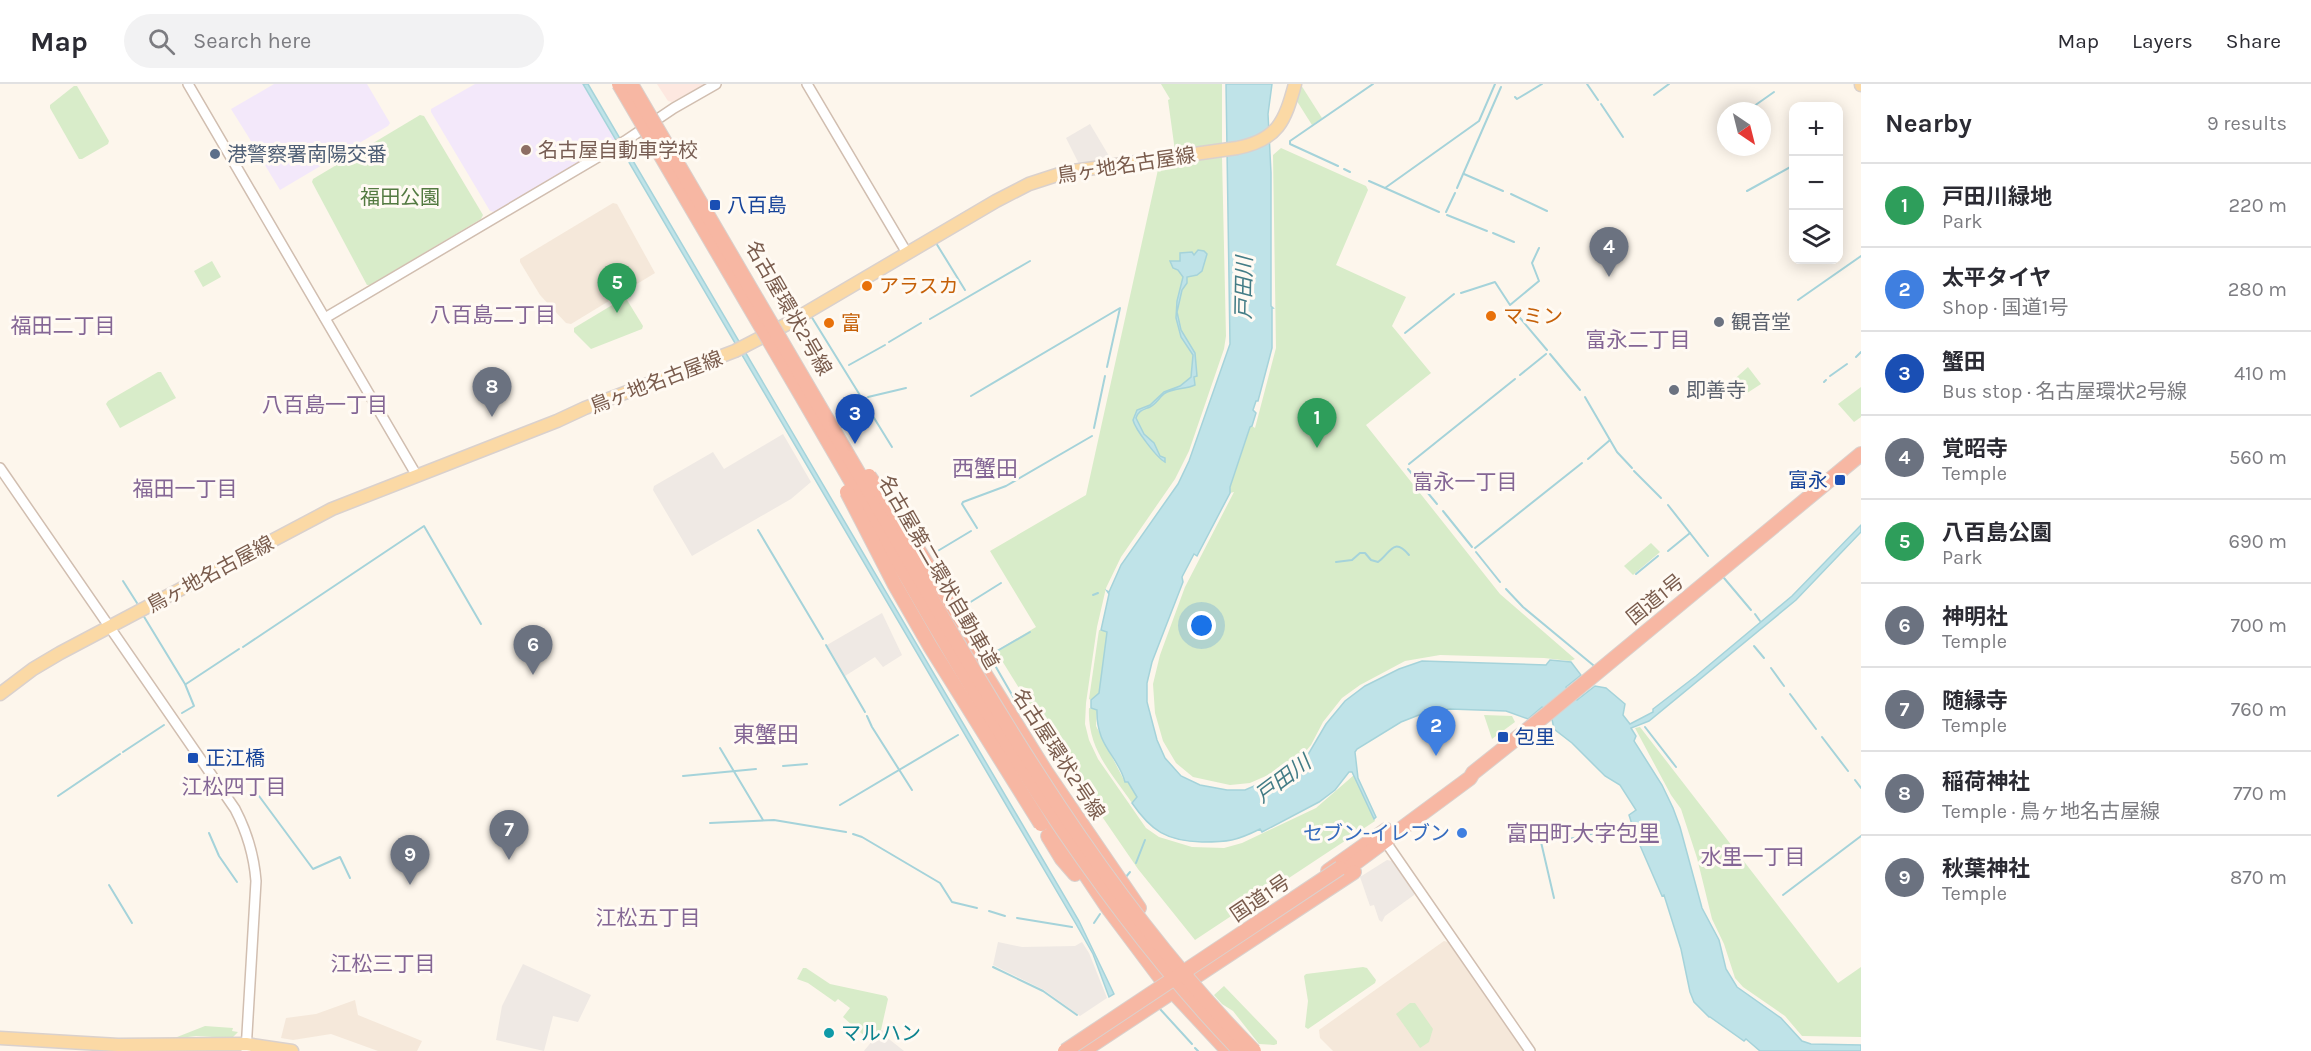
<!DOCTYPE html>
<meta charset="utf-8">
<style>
:root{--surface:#fff;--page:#f2f2f3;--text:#2b2b33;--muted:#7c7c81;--line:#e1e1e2;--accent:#111827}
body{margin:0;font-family:Karla,"Noto Sans JP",sans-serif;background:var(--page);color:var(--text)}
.controls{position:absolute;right:18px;top:18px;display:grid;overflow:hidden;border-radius:12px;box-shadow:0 3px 15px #0003}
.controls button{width:54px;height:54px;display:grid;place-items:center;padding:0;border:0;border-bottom:2px solid var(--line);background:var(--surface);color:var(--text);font:30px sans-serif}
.compass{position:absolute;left:1717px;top:18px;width:54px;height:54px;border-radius:50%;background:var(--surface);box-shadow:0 3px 15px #0003;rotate:145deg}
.you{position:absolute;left:1202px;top:542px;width:21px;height:21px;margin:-15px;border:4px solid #fff;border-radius:50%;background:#1a73e8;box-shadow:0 0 0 9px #1a73e833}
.badge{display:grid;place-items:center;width:39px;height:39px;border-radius:50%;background:var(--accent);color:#fff;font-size:20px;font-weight:700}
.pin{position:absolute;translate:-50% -50px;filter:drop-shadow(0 2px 3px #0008)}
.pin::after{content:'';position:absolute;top:32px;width:21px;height:18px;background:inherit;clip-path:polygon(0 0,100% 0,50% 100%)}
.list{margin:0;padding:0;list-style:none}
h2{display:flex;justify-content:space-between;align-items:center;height:78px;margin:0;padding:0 24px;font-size:26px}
h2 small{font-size:20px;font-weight:400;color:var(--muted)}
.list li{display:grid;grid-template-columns:39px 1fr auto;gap:18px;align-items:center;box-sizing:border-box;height:84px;padding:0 24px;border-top:2px solid var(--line)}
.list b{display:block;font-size:22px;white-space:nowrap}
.list p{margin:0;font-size:20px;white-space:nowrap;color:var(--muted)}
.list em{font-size:20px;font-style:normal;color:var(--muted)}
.icon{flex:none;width:33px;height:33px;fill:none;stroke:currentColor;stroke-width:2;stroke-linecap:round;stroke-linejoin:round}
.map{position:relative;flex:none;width:1861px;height:967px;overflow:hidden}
header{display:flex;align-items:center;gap:36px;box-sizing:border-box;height:84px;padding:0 30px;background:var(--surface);border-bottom:2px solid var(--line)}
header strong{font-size:28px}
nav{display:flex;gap:33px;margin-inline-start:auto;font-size:21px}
.search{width:420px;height:54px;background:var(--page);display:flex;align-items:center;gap:15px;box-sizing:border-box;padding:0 21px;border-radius:33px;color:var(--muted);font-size:22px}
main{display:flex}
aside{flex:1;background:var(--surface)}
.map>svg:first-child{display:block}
.residential{fill:#f5e8da}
.commercial{fill:#fde8e0}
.industrial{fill:#efe9e4}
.education{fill:#f3e8fa}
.green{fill:#d8ecc9}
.water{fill:#bfe3e8;stroke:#a5d3da;stroke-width:1.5}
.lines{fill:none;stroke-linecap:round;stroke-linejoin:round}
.stream{stroke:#a5d3da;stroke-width:2}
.minor-casing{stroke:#d1beb0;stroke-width:12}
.major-casing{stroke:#dad1cd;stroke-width:15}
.highway-casing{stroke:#dad1cd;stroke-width:16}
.minor{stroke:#fff;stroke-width:9}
.major{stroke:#fbd9a5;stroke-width:12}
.highway{stroke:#f7b7a3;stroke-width:14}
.highway-bridge-casing{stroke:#dad1cd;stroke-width:16;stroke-linecap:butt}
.highway-bridge{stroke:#f7b7a3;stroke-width:14}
.education-dot{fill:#8d6e63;stroke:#fffaf3;stroke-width:2}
.service-dot{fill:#5c6f8a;stroke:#fffaf3;stroke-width:2}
.transit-dot{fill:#1a4fb4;stroke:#fffaf3;stroke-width:2}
.food-dot{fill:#e8710a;stroke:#fffaf3;stroke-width:2}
.worship-dot{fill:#6b7280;stroke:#fffaf3;stroke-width:2}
.shop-dot{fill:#3f7fe0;stroke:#fffaf3;stroke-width:2}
.culture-dot{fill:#0f9aa8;stroke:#fffaf3;stroke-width:2}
.labels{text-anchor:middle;stroke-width:6;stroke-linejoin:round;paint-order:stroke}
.education-label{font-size:20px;fill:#785e54;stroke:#fffaf3;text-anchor:start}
.service-label{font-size:20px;fill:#4e5e75;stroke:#fffaf3;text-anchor:start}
.street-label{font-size:20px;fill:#7a5c4d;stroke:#fffaf3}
.park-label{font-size:20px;fill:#537a41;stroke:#fffaf3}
.transit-label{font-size:20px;fill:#164399;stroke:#fffaf3;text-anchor:start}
.food-label{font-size:20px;fill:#c56008;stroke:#fffaf3;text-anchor:start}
.worship-label{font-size:20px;fill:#5b616d;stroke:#fffaf3;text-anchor:start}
.shop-label{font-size:20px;fill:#366cbe;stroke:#fffaf3;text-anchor:end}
.culture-label{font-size:20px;fill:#0d838f;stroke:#fffaf3;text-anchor:start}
.water-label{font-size:21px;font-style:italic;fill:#437c86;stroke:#fffaf3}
.neighbourhood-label{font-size:21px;fill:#846695;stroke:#fffaf3}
.quarter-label{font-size:22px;fill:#846695;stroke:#fffaf3}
</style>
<header>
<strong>Map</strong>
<div class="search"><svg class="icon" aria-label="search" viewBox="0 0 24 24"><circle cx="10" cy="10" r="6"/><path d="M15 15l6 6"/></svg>Search here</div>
<nav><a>Map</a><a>Layers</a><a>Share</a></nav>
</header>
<main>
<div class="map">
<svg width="1861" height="967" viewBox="0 0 1861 967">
<rect width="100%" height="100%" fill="#fdf6ec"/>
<!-- residential -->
<g class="residential">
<path d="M613 119 617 120 655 189 571 240 566 239 540 211 520 178V175Z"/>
<path d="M1444 857 1448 858 1523 967H1333L1320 954 1319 946Z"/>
<path d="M355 916 358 931 422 957 417 967H378L331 950 293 956 281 954 286 934 316 930Z"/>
</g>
<!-- commercial -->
<path class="commercial" d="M657 0H705L672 18 668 17Z"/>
<!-- industrial -->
<g class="industrial">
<path d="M1090 40 1112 77 1080 82 1066 54Z"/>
<path d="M783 350 811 398 791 415 692 472 653 406 654 402 713 368 724 385Z"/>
<path d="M882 529 902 571 883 583 875 573 845 592 827 561Z"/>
<path d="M1387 776 1392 777 1414 809V811L1385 832 1382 838 1379 836 1374 821 1370 822 1360 793Z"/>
<path d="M998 858 1022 863 1075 862 1082 858 1089 869 1107 914 1080 932 1044 906 993 881Z"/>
<path d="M523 880 591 911 578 938 553 932 544 967 496 956 502 922Z"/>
<path d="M881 946 888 948 885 952 904 967H864Z"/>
</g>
<!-- education -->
<g class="education">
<path d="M274 0H367L390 39 388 42 280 106 257 68 240 78 234 68 251 57 231 25Z"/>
<path d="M475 0H583L615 56 494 128 490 127 431 28V25Z"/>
</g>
<!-- green -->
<g class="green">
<path d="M1161 0H1222V61L1175 67 1168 16 1170 15Z"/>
<path d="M1301 1 1322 34 1312 41 1295 14 1297 5Z"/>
<path d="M74 2H77L109 57 108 60 82 75H79L50 24V21Z"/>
<path d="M420 31 424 32 483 131 481 135 370 201H367L312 98 313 95Z"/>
<path d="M1281 64 1366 102 1368 106 1336 181 1406 213 1392 242 1431 289 1366 341 1500 510 1575 575 1570 577 1544 574 1440 571 1405 577 1360 601 1342 614 1323 638 1311 661 1300 674 1288 682 1250 699 1230 701 1193 693 1176 679 1163 657 1155 629 1153 600 1160 571 1185 503 1234 408 1230 409V403L1250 343 1252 342 1255 344 1276 264 1273 71Z"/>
<path d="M1222 73 1226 252 1224 265 1189 367 1175 395 1121 473 1106 504 1097 543 1086 619 1085 640 1089 656 1098 675 1146 744 1159 753 1192 763 1224 764 1242 759 1316 724 1354 691 1375 737 1195 856 1138 785 1066 680 996 567 1036 543 990 467 1086 411 1159 81Z"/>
<path d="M212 177 221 193 203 203 194 187Z"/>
<path d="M624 214 627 216 643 242 642 245 591 265 574 248V244Z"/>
<path d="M1748 283 1761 300 1741 313 1729 300Z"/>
<path d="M158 288H161L176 314 120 344 106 320 108 317Z"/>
<path d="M1861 303V333L1854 338 1838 320Z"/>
<path d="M1651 459 1660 468 1633 491 1624 482Z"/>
<path d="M1099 546 1108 548 1099 609 1091 616 1089 615Z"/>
<path d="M1089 624 1097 626 1096 642 1125 698 1127 697 1137 713 1132 719C1110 687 1087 664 1089 624Z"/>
<path d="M1484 631 1512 632 1515 638 1492 655Z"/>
<path d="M1640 643 1838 899 1861 883V953L1802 952 1785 932 1743 903 1735 894 1724 860 1712 835 1697 774 1681 725 1671 711 1635 644Z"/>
<path d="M1363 883 1367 884 1376 896 1375 899 1308 945 1305 943 1308 917 1304 892 1306 890Z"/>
<path d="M803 884H806L830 900 886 912 888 915 881 946 873 956H869L843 933 850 924 838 915 835 918 808 899 797 895Z"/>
<path d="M1224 902 1277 957V960L1274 961 1259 960 1233 927 1222 920 1214 911Z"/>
<path d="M1410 919H1415L1433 945 1429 958 1420 964 1396 930Z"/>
<path d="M205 942 233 944 232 947 238 948 232 954 196 952 172 955Z"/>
</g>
<!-- water -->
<g class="water">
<path d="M583 0H588L1079 837 1114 910 1109 913 1093 870 1076 840Z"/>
<path d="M1226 0H1272L1268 30 1271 89V222L1273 224H1272V264L1258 317H1256L1253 326 1256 329 1252 342 1250 343 1230 403V409L1197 472 1194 470 1182 493 1183 498 1152 578 1147 599V618L1157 656 1165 674 1181 692 1200 701 1227 706H1245L1291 686 1306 674 1326 640 1345 617 1365 602 1399 585 1422 577 1546 581 1550 576 1571 578 1581 591 1566 603 1577 616 1595 602 1606 604 1625 620 1623 631 1630 640 1653 628V625L1696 592 1792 512 1861 441V448L1796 516 1649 637 1631 644 1636 652 1634 657 1662 701 1673 724 1680 743 1702 824 1719 856 1726 885 1737 903 1781 934 1802 957 1811 960 1861 961V967H1760L1746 955 1744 957 1710 933H1709L1694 918 1690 908 1681 865 1664 811 1662 812 1635 750 1629 731 1636 726 1620 701 1605 692 1572 659 1554 645 1552 635 1542 623 1528 635 1506 627 1450 625 1424 629 1401 638 1357 665 1355 668 1358 694 1376 733 1374 735 1352 688H1349L1335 706 1319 718 1262 748 1260 745C1236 757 1228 758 1202 758 1167 757 1151 747 1132 719L1137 713 1128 698H1125C1118 671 1096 663 1097 626L1091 624V616L1099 609 1107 548 1101 546 1109 510 1107 507 1109 508 1121 481 1178 400 1189 377 1230 260Z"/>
<path d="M1198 166 1204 167 1207 170 1202 187 1197 191 1187 193V199L1182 206 1177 228 1181 246 1195 269 1197 292 1194 293 1195 301C1185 306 1174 303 1164 310 1159 314 1156 320 1150 323 1143 326 1139 326 1136 334L1144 350 1154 359 1160 372 1165 374V378C1157 374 1135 345 1133 336L1137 326 1150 321 1164 308 1180 302 1191 293 1193 271 1181 253 1176 234 1177 217 1183 193 1178 186 1173 184 1170 177H1180V169L1192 168 1194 171Z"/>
</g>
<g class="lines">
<!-- stream -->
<g class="stream">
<path d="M1587 0 1598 16"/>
<path d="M1654 11 1669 0"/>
<path d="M1515 13 1517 15 1542 0"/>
<path d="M1601 20 1623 53"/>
<path d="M1747 27 1774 8"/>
<path d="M1718 47 1726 41"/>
<path d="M1338 82 1290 60V57L1373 0"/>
<path d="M1344 85 1350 88"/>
<path d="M1464 90 1503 107"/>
<path d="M1369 97 1385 104 1479 37 1495 0"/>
<path d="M1385 104 1439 128"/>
<path d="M1457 104 1501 3"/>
<path d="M1747 107 1794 81"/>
<path d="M1511 110 1547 127"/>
<path d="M1446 128 1455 109"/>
<path d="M1447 131 1487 147"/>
<path d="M1493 149 1514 158"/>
<path d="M936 159 965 206"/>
<path d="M1461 209 1495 198 1510 221 1539 197 1532 179 1539 164"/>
<path d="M1798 216 1861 172"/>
<path d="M1515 228 1547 266"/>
<path d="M811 232 892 363"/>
<path d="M930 235 1030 177"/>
<path d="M1405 249 1454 210"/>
<path d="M889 258 921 239"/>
<path d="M1550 270 1580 306"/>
<path d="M1856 273 1861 268"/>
<path d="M849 281 885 261"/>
<path d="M1520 291 1546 270"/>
<path d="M1830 292 1847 280"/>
<path d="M1824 298 1826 296"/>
<path d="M971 312 1120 224 1107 283"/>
<path d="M868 313 906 304"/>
<path d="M1585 313 1617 368 1632 384"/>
<path d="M844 319 862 314"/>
<path d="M1094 344 1105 292"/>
<path d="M1588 375 1610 356"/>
<path d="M1409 380 1515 295"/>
<path d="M1408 385 1437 420"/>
<path d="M1634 387 1661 414"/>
<path d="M1668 421 1708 472"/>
<path d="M1443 427 1472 463"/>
<path d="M977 444 962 420 963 418 1006 402 1092 352"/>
<path d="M758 446 823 555"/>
<path d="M1475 464 1582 379"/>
<path d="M1668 467 1690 449"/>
<path d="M936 468 971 447"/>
<path d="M1476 468 1500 498"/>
<path d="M1336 478 1352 476 1360 469H1365L1371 476 1378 478C1390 470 1393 452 1409 471"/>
<path d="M1636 490 1658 472"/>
<path d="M1724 494 1751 526"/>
<path d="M123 497 137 519"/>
<path d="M1506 505 1523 523 1593 581"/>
<path d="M1093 511 1098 509"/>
<path d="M969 519 1001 499"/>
<path d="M1755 530 1760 537"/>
<path d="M143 531 185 600 194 622 182 629"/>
<path d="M826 561 865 628"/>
<path d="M1754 562 1764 574"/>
<path d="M243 563 424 442 481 540"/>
<path d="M997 567 1030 548"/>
<path d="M989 571 1015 616 1013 617"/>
<path d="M1771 584 1784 602"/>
<path d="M186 600 239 565"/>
<path d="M1790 610 1816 645"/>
<path d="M867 632 872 643 912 706"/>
<path d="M1645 643 1676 683"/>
<path d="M1822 653 1848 687"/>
<path d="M720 664 763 736"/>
<path d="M123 668 164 641"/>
<path d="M783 682 807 680"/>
<path d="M683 692 756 685"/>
<path d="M1855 696 1861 704"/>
<path d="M58 712 120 670"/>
<path d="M259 712 313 785 340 773 350 794"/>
<path d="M840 721 958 651"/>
<path d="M710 739 774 736 846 748"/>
<path d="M209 749 219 772 237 798"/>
<path d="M853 750 862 753 940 799 952 818 977 824"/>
<path d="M1585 752 1606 745 1628 748"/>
<path d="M1136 779 1145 756"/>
<path d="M1125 794 1130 788"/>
<path d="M109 801 132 839"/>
<path d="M1783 811 1861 752"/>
<path d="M1554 814 1541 758 1582 753"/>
<path d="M989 827 1005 832"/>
<path d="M1017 834 1072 843"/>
<path d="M1094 839 1100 830"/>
<path d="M993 883 1043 907 1077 931"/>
<path d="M1160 925 1192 960"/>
<path d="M1195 964 1198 967"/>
</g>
<!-- minor casing -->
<g class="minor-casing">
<g id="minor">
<path d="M188 0 417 392"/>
<path d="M807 0 907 169"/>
<path d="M325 234 625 57 674 24 716 0"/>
<path d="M0 384 235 725C247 748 254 771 256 797L246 967"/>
<path d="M1383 754 1530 967"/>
</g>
</g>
<!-- major casing -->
<g class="major-casing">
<g id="major">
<path d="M1861 0V1"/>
<path d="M0 610 33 585 60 569 332 425 557 337 585 324 735 267 787 240 996 117 1029 100 1066 88 1237 64C1278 56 1285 37 1295 0"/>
<path d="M0 954 118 961 246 960 292 967"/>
</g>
</g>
<!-- highway casing -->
<g class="highway-casing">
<g id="highway">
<path d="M958 547 1046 688 1139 824"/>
<path d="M1043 727 1108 824 1162 896 1228 967"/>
<path d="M1048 752 1062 775 1075 790"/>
<path d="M1328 787 1386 746"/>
<path d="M1343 788 1470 694 1473 689 1547 630 1861 370"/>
<path d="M1083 967 1354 788"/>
</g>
</g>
<!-- minor -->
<use href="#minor" class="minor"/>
<!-- major -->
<use href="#major" class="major"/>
<!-- highway -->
<use href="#highway" class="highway"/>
<!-- highway-bridge casing -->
<g class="highway-bridge-casing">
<g id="highway-bridge">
<path d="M619 0C705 147 791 293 876 440 983 625 1090 812 1240 967"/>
<path d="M631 0C720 152 808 304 897 455 1001 635 1107 818 1254 967"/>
<path d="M869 392 904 443 973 555"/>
<path d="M847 408 895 501 930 562 1041 740"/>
<path d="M1065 967 1340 784"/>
</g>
</g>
<!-- highway-bridge -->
<use href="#highway-bridge" class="highway-bridge"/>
</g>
<!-- markers -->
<circle class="education-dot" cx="526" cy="66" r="6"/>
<circle class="service-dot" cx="215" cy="70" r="6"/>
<g class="transit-dot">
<rect x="709" y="115" width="12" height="12" rx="3"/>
<rect x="1834" y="390" width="12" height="12" rx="3"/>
<rect x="1497" y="647" width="12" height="12" rx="3"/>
<rect x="187" y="668" width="12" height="12" rx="3"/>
</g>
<g class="food-dot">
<circle cx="867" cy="202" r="6"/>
<circle cx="1491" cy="232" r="6"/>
<circle cx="829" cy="239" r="6"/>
</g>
<g class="worship-dot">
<circle cx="1719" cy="238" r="6"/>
<circle cx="1674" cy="306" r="6"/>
</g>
<circle class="shop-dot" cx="1462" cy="749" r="6"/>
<circle class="culture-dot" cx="829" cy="949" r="6"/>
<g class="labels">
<!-- education labels -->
<g class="education-label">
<text x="538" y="73">名古屋自動車学校</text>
</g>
<!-- service labels -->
<g class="service-label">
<text x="227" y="77">港警察署南陽交番</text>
</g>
<!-- street labels -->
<g class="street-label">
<text transform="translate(1126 81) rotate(-9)" y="7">鳥ヶ地名古屋線</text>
<text transform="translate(789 224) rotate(60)" y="7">名古屋環状2号線</text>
<text transform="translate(656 298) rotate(-21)" y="7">鳥ヶ地名古屋線</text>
<text transform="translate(939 488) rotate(60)" y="7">名古屋第二環状自動車道</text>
<text transform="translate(210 490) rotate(-28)" y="7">鳥ヶ地名古屋線</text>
<text transform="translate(1655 515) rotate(-39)" y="7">国道1号</text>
<text transform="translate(1059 670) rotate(57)" y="7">名古屋環状2号線</text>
<text transform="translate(1260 814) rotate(-34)" y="7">国道1号</text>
</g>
<!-- park labels -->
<g class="park-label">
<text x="400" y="120">福田公園</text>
</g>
<!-- transit labels -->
<g class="transit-label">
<text x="727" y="128">八百島</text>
<text x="1828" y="403" text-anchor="end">富永</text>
<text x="1515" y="660">包里</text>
<text x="205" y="681">正江橋</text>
</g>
<!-- food labels -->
<g class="food-label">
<text x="879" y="209">アラスカ</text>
<text x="1503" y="239">マミン</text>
<text x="841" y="246">富</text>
</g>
<!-- worship labels -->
<g class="worship-label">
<text x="1731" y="245">観音堂</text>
<text x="1686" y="313">即善寺</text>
</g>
<!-- shop labels -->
<g class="shop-label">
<text x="1450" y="756">セブン-イレブン</text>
</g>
<!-- culture labels -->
<g class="culture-label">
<text x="841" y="956">マルハン</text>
</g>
<!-- water labels -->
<g class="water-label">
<text transform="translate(1244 204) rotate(-89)" y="7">戸田川</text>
<text transform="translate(1283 695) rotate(-37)" y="7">戸田川</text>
</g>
<!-- neighbourhood labels -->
<g class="neighbourhood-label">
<text x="493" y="238">八百島二丁目</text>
<text x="63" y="249">福田二丁目</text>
<text x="1638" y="263">富永二丁目</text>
<text x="325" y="328">八百島一丁目</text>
<text x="1465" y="405">富永一丁目</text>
<text x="185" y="412">福田一丁目</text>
<text x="234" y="710">江松四丁目</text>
<text x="1753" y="780">水里一丁目</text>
<text x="648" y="841">江松五丁目</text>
<text x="383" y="887">江松三丁目</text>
</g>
<!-- quarter labels -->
<g class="quarter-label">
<text x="985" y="392">西蟹田</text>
<text x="766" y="658">東蟹田</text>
<text x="1583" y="757">富田町大字包里</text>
</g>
</g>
</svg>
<div class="controls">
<button>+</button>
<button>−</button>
<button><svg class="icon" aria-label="layers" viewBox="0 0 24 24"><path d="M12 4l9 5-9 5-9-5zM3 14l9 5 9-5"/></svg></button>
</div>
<svg class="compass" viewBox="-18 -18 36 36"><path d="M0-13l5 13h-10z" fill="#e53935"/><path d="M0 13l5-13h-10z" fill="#7c7c81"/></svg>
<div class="you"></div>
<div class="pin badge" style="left:1317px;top:364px;background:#2e9e5b">1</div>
<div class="pin badge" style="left:1436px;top:672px;background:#3f7fe0">2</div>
<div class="pin badge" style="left:855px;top:360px;background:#1a4fb4">3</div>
<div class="pin badge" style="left:1609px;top:193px;background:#6b7280">4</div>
<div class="pin badge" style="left:617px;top:229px;background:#2e9e5b">5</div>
<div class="pin badge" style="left:533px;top:591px;background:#6b7280">6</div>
<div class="pin badge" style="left:509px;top:776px;background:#6b7280">7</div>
<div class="pin badge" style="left:492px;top:333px;background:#6b7280">8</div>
<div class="pin badge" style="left:410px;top:801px;background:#6b7280">9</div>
</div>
<aside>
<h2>Nearby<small>9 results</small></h2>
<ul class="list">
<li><span class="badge" style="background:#2e9e5b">1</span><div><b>戸田川緑地</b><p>Park</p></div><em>220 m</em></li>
<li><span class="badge" style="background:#3f7fe0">2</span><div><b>太平タイヤ</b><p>Shop · 国道1号</p></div><em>280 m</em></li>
<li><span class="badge" style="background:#1a4fb4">3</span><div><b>蟹田</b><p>Bus stop · 名古屋環状2号線</p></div><em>410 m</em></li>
<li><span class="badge" style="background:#6b7280">4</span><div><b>覚昭寺</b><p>Temple</p></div><em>560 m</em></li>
<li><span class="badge" style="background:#2e9e5b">5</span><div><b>八百島公園</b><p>Park</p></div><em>690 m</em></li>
<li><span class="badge" style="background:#6b7280">6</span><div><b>神明社</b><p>Temple</p></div><em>700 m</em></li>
<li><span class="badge" style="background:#6b7280">7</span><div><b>随縁寺</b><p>Temple</p></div><em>760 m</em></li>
<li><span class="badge" style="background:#6b7280">8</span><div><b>稲荷神社</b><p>Temple · 鳥ヶ地名古屋線</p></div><em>770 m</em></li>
<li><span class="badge" style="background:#6b7280">9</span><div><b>秋葉神社</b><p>Temple</p></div><em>870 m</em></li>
</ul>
</aside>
</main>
